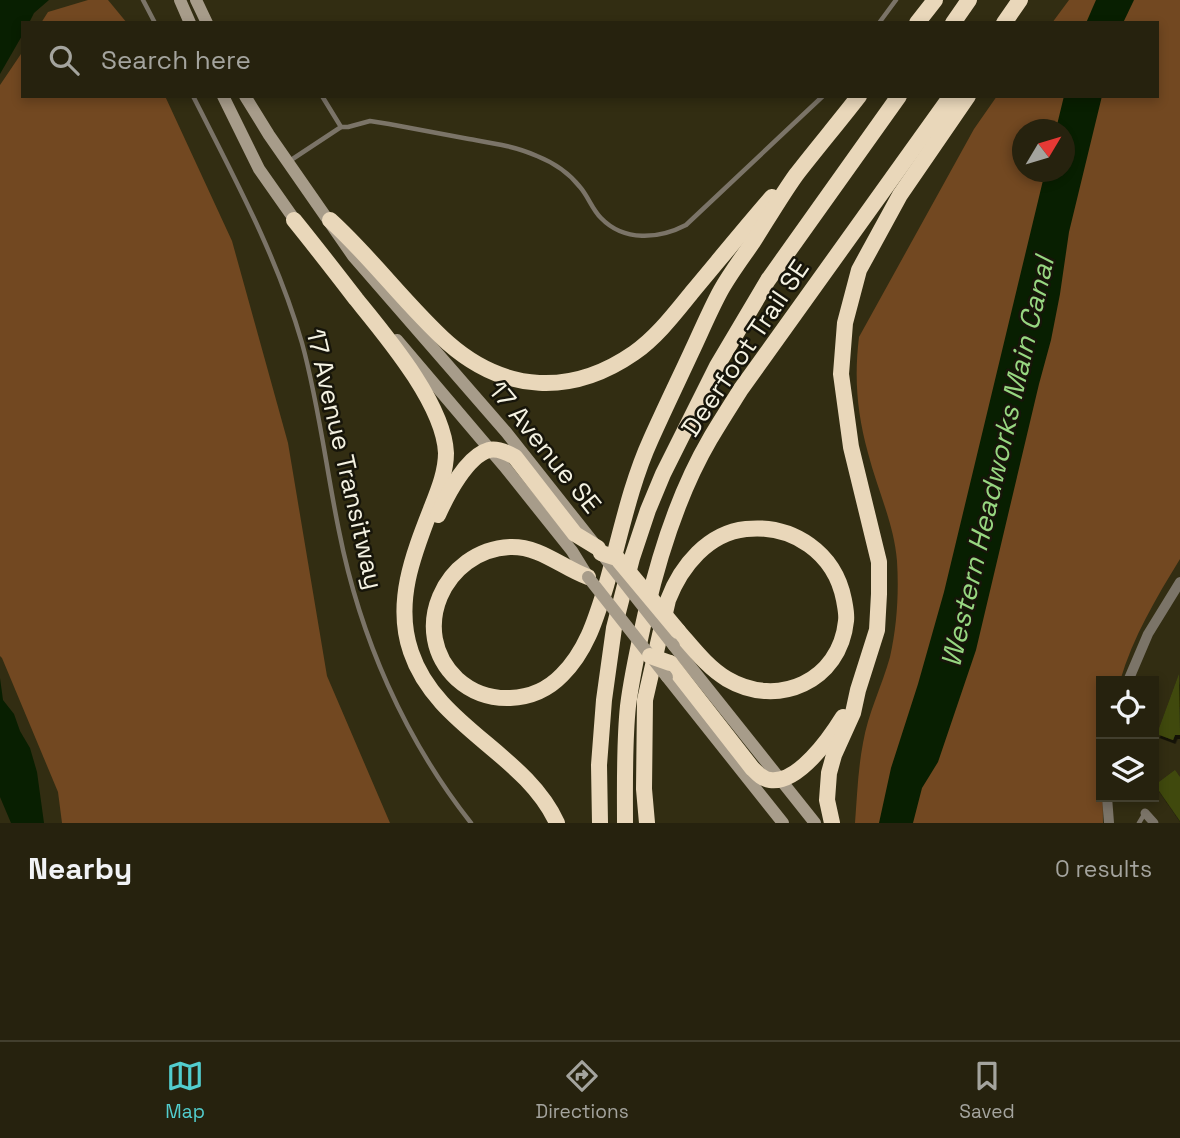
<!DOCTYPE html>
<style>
:root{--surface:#26220e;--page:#322f1c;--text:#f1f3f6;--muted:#a4a49e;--line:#423f2e;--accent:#52cdce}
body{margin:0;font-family:"Space Grotesk",sans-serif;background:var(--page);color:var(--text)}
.controls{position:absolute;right:21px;bottom:21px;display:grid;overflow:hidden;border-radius:0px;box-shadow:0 4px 10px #0003}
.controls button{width:63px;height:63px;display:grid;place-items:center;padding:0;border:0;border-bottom:2px solid var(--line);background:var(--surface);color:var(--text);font:35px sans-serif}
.compass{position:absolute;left:1012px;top:119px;width:63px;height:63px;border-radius:50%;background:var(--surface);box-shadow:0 4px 10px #0003;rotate:52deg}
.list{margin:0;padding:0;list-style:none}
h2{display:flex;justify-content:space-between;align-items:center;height:91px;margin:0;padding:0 28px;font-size:30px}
h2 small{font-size:23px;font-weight:400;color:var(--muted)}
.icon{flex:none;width:38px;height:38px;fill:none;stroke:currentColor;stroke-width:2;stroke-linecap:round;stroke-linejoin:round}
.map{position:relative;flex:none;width:1180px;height:823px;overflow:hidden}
.search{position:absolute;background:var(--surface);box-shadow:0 4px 10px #0003;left:21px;right:21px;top:21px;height:77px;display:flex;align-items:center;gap:18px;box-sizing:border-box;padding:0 24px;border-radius:0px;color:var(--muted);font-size:26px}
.sheet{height:217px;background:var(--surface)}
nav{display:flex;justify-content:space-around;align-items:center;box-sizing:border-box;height:98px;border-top:2px solid var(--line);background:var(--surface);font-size:19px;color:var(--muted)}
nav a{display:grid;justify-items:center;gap:4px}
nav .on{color:var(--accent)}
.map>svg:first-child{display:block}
.green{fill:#724821;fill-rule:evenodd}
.water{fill:#081f01}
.building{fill:#404a0d;filter:url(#shadow)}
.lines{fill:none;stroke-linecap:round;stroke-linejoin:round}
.service{stroke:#7b7468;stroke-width:4.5}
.minor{stroke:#7b7468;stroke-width:9}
.tertiary{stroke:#7b7468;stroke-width:10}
.secondary{stroke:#a79c8a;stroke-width:12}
.motorway{stroke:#e9d7ba;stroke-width:16}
.secondary-bridge{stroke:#a79c8a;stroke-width:12}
.motorway-bridge{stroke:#e9d7ba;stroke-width:16}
.labels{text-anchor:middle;stroke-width:5;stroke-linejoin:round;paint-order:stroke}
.street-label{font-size:26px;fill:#f4f2e2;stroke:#17150a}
.water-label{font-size:28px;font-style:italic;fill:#97d781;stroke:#17150a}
</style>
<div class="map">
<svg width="1180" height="823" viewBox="0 0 1180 823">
<defs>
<filter id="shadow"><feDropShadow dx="2.5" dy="4" stdDeviation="0" flood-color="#0009"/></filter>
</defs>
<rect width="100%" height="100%" fill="#322d12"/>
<!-- green -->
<g class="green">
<path d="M88 0H108L127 23H41L48 12Z"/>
<path d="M1069 0H1180V559C1156 598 1133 637 1120 681H1101L1103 823H855C857 797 858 769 863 743 868 713 882 686 890 657 897 626 899 593 897 561 894 523 877 489 868 453 857 413 854 378 859 337L974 129 997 96H1157V23H1052ZM1023 130H1064V172H1023Z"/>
<path d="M23 51V96H165L232 241 288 443 327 676 390 823H62L58 792 2 658 0 656V85Z"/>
</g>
<!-- water -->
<g class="water">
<path d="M0 0H49L34 13 29 23H23V34L0 74Z"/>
<path d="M1096 0H1134L1123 23H1086Z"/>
<path d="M1064 96H1102L1069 232 1060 294 1051 340 1039 384 976 650 938 762 922 788 913 823H879L891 768 918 684 944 592 1045 172H1064V130L1056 129Z"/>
<path d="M0 678 3 700 14 714 20 731 30 748 37 772 44 823H11L0 797Z"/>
</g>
<!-- building -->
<g class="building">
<path d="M1179 674 1180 735H1175L1173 740 1157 734Z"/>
<path d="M1175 770 1180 777V821L1155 785Z"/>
</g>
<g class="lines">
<!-- service -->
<g class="service">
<path d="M143 0 155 23"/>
<path d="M879 23 896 0"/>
<path d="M193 96C234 177 277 256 302 343 319 405 326 468 339 531 360 637 404 738 471 823"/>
<path d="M341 127H348L370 121 389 124C416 129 442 134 469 139 492 143 515 146 537 156 552 162 569 173 580 187 588 196 592 209 601 218 624 242 659 239 686 225L823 96"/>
<path d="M288 162 341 127 322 96"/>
<path d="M1139 823 1145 813"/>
</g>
<!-- minor -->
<path class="minor" d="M1145 813 1154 823"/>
<!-- tertiary -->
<g class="tertiary">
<path d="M1128 681 1148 634 1180 582"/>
<path d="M1107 797 1109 823"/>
</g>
<!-- secondary -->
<g class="secondary">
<path d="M180 0 190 23"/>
<path d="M196 0 207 23"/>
<path d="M223 96 259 169 299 226"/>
<path d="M245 96 269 135 353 256 506 432 593 542"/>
<path d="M397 340 504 466 572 551 588 577"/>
<path d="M674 646 815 823"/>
<path d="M667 677 783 823"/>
</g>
<!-- motorway -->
<g class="motorway">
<path d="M917 23 935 0"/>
<path d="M953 23 969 0"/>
<path d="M1004 23 1020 0"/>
<path d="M294 220C315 246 336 273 356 299 386 336 444 404 446 453 446 472 438 491 431 509 413 555 394 603 411 652 436 727 525 753 557 823"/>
<path d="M330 220C372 258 406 305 448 343 505 393 572 396 634 353 657 337 675 313 693 291 719 260 745 228 772 197"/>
<path d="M438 515C447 495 467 456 489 450 498 448 508 453 515 457L575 534 598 548"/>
<path d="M588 577C561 567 540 546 510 547 444 550 407 632 457 679 487 706 534 704 562 675 587 650 596 618 606 586 620 537 630 485 651 439 664 410 678 381 691 353 701 332 710 310 721 290 730 274 742 258 753 242 767 220 781 196 796 175 817 148 838 123 859 96"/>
<path d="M670 663 752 768C757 773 762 779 770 780 798 784 830 738 843 717"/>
<path d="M600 823 599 765 604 700 614 628 632 558 648 510 663 474 717 366 768 280 899 96"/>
<path d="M625 823C625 785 624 744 628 706 632 674 639 644 646 612 660 552 679 492 710 439 720 422 731 405 741 389L951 96"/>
<path d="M647 823 644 789 645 700 668 600C681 566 708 533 746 529 793 524 835 553 844 600 845 606 847 614 846 621 840 681 778 709 727 679 707 667 693 648 678 631"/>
<path d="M832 823 827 800 829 773 834 755 853 713 858 690 877 630 879 594V562L851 447 841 374 845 323 859 270 900 195 968 96"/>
</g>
<!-- secondary-bridge -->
<g class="secondary-bridge">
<path d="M601 553 674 646"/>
<path d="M588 577 667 677"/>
</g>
<!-- motorway-bridge -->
<g class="motorway-bridge">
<path d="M601 553 617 558 678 631"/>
<path d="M650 656 670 663"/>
</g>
</g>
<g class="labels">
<!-- street labels -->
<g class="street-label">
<text transform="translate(745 348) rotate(-56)" y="9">Deerfoot Trail SE</text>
<text transform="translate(545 447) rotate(51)" y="9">17 Avenue SE</text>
<text transform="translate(345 459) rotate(77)" y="9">17 Avenue Transitway</text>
</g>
<!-- water labels -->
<g class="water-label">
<text transform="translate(997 462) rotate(-77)" y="10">Western Headworks Main Canal</text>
</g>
</g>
</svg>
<div class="controls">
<button><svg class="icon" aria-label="locate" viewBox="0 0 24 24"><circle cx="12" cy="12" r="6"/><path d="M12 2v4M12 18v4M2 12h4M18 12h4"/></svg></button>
<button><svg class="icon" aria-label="layers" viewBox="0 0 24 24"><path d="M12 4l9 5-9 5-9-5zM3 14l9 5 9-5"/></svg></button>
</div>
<svg class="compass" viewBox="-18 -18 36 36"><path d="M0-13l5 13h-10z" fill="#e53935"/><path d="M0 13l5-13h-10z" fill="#a4a49e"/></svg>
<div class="search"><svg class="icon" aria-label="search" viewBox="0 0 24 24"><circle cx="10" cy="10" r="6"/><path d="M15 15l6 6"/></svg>Search here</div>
</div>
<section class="sheet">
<h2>Nearby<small>0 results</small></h2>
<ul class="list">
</ul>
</section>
<nav>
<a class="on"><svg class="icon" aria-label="map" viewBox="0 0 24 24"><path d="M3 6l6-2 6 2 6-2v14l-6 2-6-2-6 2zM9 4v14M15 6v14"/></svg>Map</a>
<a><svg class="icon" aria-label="directions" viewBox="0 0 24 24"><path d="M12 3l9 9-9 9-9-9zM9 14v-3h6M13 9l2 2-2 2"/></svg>Directions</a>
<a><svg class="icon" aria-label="saved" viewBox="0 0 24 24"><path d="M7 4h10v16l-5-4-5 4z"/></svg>Saved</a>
</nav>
